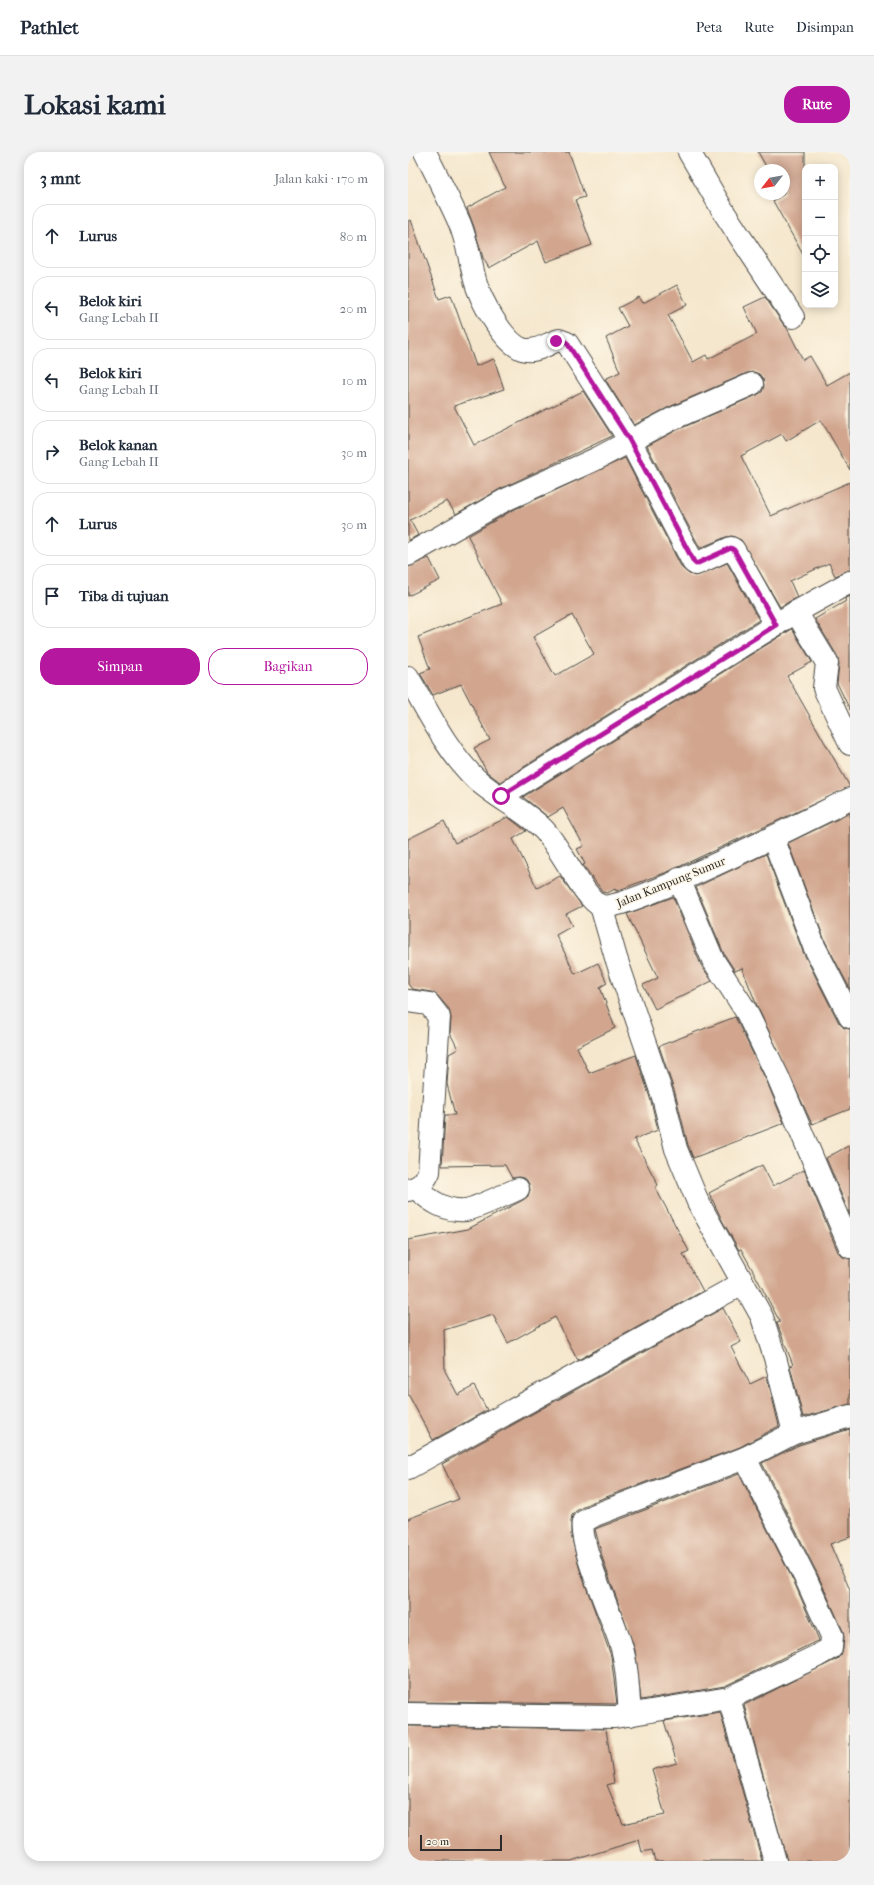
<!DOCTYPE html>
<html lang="id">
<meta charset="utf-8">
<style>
:root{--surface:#fff;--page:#f2f2f3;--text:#1f2937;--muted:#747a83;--line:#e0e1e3;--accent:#b5179e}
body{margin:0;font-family:"IM FELL French Canon",serif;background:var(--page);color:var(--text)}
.controls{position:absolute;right:12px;top:12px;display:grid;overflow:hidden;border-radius:8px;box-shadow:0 2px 10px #0003}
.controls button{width:36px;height:36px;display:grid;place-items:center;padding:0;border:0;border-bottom:1px solid var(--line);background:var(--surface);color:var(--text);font:20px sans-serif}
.compass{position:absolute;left:346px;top:12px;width:36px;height:36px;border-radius:50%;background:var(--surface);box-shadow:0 2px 10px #0003;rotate:239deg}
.scale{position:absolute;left:12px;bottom:10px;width:82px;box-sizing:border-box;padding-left:4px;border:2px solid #2b2b2b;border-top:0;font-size:11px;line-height:14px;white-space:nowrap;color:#2b2b2b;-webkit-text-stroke:3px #fcf5e5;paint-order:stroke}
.stop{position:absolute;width:12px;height:12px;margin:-9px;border:3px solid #b5179e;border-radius:50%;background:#fff}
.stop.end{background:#b5179e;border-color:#fff;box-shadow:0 1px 4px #0008}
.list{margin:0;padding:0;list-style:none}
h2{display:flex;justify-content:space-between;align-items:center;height:52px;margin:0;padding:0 16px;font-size:17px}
h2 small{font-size:13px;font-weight:400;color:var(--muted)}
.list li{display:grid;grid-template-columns:26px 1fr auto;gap:12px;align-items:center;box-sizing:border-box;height:64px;margin:0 8px 8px;padding:0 8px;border:1px solid var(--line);border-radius:16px}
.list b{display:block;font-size:15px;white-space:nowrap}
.list p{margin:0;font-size:13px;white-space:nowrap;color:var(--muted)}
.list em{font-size:13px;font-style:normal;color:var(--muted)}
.actions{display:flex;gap:8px;padding:12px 16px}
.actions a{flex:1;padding:9px 0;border:1px solid var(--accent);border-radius:16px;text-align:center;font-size:14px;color:var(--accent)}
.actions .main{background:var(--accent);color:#fff}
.icon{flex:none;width:22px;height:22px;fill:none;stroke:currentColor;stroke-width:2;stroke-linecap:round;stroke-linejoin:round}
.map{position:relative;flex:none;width:442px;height:1709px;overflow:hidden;border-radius:16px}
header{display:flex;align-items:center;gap:24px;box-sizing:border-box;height:56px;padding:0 20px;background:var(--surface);border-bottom:1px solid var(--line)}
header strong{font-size:19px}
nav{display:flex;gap:22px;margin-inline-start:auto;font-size:14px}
.intro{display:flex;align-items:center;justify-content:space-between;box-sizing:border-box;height:96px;padding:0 24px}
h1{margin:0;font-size:28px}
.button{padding:10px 18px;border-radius:16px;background:var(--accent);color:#fff;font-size:14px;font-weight:700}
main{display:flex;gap:24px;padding:0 24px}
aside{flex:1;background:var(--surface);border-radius:16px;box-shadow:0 2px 10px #0003}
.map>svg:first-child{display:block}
.building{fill:#d1a58e;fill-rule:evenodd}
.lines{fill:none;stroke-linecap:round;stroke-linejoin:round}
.minor-casing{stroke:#494743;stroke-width:24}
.minor{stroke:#fff;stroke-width:22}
.route{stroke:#b5179e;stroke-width:5}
.labels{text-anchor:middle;stroke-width:3;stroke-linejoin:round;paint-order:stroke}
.street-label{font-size:12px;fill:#2b2b2b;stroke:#fcf5e5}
</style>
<header>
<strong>Pathlet</strong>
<nav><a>Peta</a><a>Rute</a><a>Disimpan</a></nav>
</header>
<div class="intro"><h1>Lokasi kami</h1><a class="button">Rute</a></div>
<main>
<aside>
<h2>3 mnt<small>Jalan kaki · 170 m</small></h2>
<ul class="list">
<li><svg class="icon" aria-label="ahead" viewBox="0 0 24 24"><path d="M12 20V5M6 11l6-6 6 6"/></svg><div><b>Lurus</b></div><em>80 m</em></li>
<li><svg class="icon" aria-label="left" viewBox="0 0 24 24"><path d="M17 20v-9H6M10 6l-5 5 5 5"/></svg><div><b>Belok kiri</b><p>Gang Lebah II</p></div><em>20 m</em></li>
<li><svg class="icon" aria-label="left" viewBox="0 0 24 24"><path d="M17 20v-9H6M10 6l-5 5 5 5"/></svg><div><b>Belok kiri</b><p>Gang Lebah II</p></div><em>10 m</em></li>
<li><svg class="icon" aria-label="right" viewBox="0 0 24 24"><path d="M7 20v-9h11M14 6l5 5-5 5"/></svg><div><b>Belok kanan</b><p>Gang Lebah II</p></div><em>30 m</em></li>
<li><svg class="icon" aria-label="ahead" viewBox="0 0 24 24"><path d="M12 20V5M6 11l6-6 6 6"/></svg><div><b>Lurus</b></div><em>30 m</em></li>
<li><svg class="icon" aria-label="arrive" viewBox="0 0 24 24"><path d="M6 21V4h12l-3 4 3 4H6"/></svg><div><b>Tiba di tujuan</b></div></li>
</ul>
<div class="actions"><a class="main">Simpan</a><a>Bagikan</a></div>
</aside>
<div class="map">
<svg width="442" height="1709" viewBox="0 0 442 1709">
<rect width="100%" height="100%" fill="#fcf5e5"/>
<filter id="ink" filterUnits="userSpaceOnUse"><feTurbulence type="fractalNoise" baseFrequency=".025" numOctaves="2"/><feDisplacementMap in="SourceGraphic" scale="8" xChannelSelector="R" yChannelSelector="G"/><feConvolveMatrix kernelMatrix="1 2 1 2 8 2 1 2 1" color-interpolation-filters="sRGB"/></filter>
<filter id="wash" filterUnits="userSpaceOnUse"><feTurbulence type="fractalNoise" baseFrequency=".012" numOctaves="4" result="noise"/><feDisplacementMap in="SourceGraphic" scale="16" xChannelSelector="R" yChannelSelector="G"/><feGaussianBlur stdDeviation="0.9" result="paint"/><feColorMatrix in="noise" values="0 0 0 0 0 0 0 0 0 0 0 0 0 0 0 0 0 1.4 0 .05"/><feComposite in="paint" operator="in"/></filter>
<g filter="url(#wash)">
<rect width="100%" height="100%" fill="#f5e7cd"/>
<g id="blocks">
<!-- building -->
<g class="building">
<path d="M81 0H161L177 45 167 48 184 93 138 110 130 89 81 116 75 106 66 75 59 56 97 35Z"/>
<path d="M350 0H397V106L365 49 376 42V18H360Z"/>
<path d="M3 68 31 147 43 143 68 214 86 207 96 237 46 254 66 293 175 239 204 284 92 337 48 362 39 349 2 368 10 383 0 389V69Z"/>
<path d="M269 133 279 153 260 163 285 210 298 203 300 207 349 182 336 155 357 145 375 172 379 176 395 208 402 204 419 233 442 220V318L413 268 378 289 374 282 333 304 363 364 442 330V418L427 424 421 411 382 429 389 445 372 455 333 388 324 384 318 385 292 396 239 294 269 278 349 243 354 240 356 234 355 227 351 222 346 220 339 221 259 256 226 273 197 227 212 220 198 186 220 174 210 156 231 145 235 151Z"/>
<path d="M217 306 274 416 281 422 287 424 319 411 351 468 92 630 79 620 66 596 82 588 53 532 25 543 12 521 22 517 10 485 94 452 60 384 103 359ZM164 463 186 502 147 524 125 485Z"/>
<path d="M21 406 32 428 0 444V415Z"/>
<path d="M442 444V558L429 531 431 512 430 505 407 467 438 449 437 447Z"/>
<path d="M384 477 404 510 379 524 442 635 262 719 208 739 207 737 199 741 195 740 175 713 177 712 169 697 176 694 155 656 140 665 115 645Z"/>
<path d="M442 661V837L417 789 380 691Z"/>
<path d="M100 665 118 679 105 687 129 736 152 724 174 754 158 762 164 774 148 783 167 822 190 811 199 831 192 835 207 876 169 895 181 921 228 903 243 949 250 978 226 987 250 1033 247 1035 281 1099 275 1102 295 1139 170 1208 147 1165 100 1191 85 1163 36 1178 37 1219 50 1243 66 1234 79 1258 25 1288 0 1242V1088L60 1077 115 1048 120 1044 122 1038 121 1032 118 1027 111 1025 104 1026 97 1013 34 1014 37 963H47L39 932 41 902 50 897 42 881 43 866 41 857 30 844 23 840 4 837 0 832V687L36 669 47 691Z"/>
<path d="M358 702 395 800 431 871 436 876 442 877V957L404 972 350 856 334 816 327 819 316 802 288 735Z"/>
<path d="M265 745 293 813 304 829 247 857 235 833 250 826 219 762Z"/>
<path d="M327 865 359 930 376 971 285 1006 280 993 267 941 251 894Z"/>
<path d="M442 993V1063L418 1006Z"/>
<path d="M354 1013 365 1034 396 1018 430 1100 435 1105 442 1107V1252L395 1265 382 1214 385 1213 369 1171 372 1170 344 1117 333 1097 331 1098 315 1070 301 1041Z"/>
<path d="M315 1156 333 1190 323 1195 342 1232 359 1224 371 1274 332 1295 182 1351 168 1359 164 1363 163 1369V1383L171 1415 203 1504 209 1552 0 1550V1367L51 1347 34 1312Z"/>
<path d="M442 1277V1385L422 1392 442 1438V1709H379L336 1553 429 1507 433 1503 435 1497 436 1485 435 1479 409 1421 354 1311 391 1293Z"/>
<path d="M331 1322 387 1432 411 1488 317 1534 233 1548 227 1498 195 1408 187 1377Z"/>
<path d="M312 1560 354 1709H247L244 1698 234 1700 231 1688 163 1709H0V1574L198 1577 206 1631 199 1633 215 1672 257 1663 244 1618 269 1611 256 1569Z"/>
</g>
</g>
</g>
<g filter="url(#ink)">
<use href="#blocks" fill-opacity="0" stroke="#494743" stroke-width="1"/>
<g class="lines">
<!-- minor casing -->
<g class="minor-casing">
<g id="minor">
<path d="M17 0C29 24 41 47 52 72 59 90 62 108 67 128 72 147 95 190 114 197 127 202 140 191 151 188L159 191 222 289 285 410 288 412 323 396 326 398 368 473"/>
<path d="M281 0 317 62 385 165"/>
<path d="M0 403 97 348 190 306 264 267 344 232"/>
<path d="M388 460 419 511 416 536 442 592"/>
<path d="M0 525C20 559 38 598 67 626 87 645 115 657 135 677 150 691 176 747 193 754 214 762 410 663 442 647"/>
<path d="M93 644 388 460 442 430"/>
<path d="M365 686 406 794 442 865"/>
<path d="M271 727 305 808 338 859 370 925 442 1095"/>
<path d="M193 754 208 806 255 945 268 997 290 1050 354 1165 368 1209 386 1281 442 1264"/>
<path d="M0 849 21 852 31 865 21 1020C16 1031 12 1035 0 1038"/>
<path d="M8 1036C22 1049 38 1060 58 1058 69 1056 98 1042 110 1037"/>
<path d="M0 1316 335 1131"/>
<path d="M321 1546 367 1709"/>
<path d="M0 1562 207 1565 321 1546 409 1504 423 1496 424 1484 398 1427 337 1306 386 1281"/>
<path d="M222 1563C220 1540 220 1515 213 1493 205 1467 170 1392 175 1370L187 1363 337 1306"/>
</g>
</g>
<!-- minor -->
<use href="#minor" class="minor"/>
</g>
</g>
<g class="lines" filter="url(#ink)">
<!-- route -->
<path class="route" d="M93 644 368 473 326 398 323 396 288 412 286 410 222 289 159 191 154 188 148 189"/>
</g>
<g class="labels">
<!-- street labels -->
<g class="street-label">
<text transform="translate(263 730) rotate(-22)" y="4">Jalan Kampung Sumur</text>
</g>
</g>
</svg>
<div class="controls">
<button>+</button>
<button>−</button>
<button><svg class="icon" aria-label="locate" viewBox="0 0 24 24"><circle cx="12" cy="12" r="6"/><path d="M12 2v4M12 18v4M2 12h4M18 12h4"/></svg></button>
<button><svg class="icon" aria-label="layers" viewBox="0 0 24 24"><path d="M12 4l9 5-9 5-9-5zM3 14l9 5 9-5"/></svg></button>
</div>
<svg class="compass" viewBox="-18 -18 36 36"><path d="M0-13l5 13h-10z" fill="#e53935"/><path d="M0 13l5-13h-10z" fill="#747a83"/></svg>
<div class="scale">20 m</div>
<div class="stop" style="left:93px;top:644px"></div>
<div class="stop end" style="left:148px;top:189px"></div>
</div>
</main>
